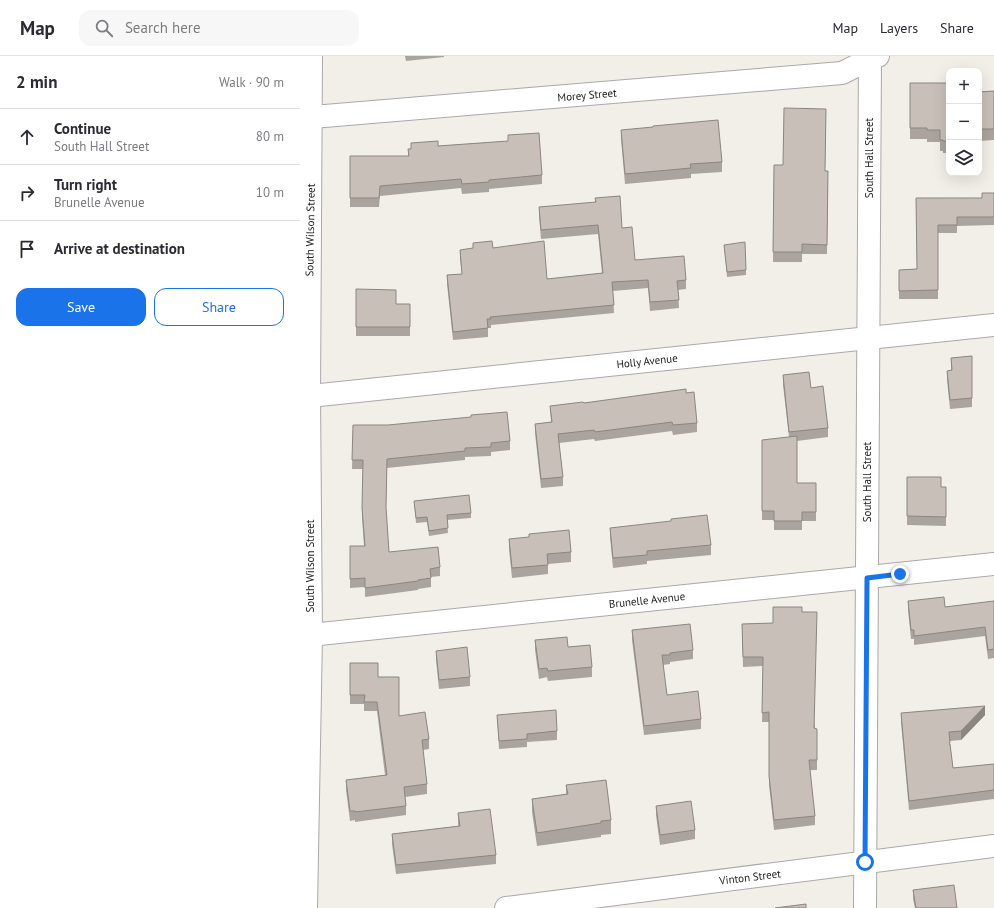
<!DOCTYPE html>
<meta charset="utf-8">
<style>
:root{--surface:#fff;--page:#f7f7f7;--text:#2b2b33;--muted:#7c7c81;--line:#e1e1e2;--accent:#1a73e8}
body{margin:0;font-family:"PT Sans",sans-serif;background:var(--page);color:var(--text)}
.controls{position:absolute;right:12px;top:12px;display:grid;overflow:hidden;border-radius:8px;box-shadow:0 4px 16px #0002}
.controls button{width:36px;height:36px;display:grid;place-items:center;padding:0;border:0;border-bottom:1px solid var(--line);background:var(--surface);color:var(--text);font:20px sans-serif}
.stop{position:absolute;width:12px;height:12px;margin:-9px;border:3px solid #1a73e8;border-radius:50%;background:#fff}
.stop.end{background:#1a73e8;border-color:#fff;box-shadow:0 1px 4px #0008}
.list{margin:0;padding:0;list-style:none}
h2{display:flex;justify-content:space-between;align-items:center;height:52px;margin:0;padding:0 16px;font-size:17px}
h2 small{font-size:13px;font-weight:400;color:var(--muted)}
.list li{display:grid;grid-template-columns:26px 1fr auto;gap:12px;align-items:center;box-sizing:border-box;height:56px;padding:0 16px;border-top:1px solid var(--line)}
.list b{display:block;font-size:15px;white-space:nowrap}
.list p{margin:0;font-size:13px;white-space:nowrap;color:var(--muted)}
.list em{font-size:13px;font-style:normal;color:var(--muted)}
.actions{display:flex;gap:8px;padding:12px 16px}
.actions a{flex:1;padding:9px 0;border:1px solid var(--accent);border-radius:12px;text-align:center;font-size:14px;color:var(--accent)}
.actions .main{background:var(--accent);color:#fff}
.icon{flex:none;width:22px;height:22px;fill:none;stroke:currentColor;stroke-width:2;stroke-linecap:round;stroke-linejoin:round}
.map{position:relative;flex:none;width:694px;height:852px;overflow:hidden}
header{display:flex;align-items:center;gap:24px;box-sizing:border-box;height:56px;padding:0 20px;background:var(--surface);border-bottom:1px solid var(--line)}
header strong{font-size:19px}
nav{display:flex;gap:22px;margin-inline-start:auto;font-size:14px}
.search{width:280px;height:36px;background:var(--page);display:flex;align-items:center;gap:10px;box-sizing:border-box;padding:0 14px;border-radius:12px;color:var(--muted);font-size:15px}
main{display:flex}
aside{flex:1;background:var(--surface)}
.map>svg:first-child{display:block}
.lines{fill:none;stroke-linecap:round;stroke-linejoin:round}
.street-casing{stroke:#a9a9a9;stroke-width:24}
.street{stroke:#fff;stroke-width:22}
.wall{fill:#aba49e}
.shaded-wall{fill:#8b8681}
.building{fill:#c7bfb8;stroke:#8b8681}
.route{stroke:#1a73e8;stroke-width:5}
.labels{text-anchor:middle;stroke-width:4;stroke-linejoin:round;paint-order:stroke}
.street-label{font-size:11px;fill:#222;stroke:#fff}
</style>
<header>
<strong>Map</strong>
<div class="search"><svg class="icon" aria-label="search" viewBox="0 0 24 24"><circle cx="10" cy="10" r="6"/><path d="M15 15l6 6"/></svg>Search here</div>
<nav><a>Map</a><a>Layers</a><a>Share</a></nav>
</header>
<main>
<aside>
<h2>2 min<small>Walk · 90 m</small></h2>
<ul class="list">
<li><svg class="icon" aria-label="ahead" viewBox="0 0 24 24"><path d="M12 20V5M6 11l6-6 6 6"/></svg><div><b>Continue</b><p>South Hall Street</p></div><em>80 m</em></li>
<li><svg class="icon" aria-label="right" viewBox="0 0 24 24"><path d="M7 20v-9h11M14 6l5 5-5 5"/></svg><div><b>Turn right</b><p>Brunelle Avenue</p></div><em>10 m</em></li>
<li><svg class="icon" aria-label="arrive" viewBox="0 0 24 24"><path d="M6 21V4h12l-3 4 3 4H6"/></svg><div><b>Arrive at destination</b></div></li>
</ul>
<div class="actions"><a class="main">Save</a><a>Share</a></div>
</aside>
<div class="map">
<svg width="694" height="852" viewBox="0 0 694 852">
<rect width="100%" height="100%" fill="#f2efe9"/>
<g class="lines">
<!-- street casing -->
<g class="street-casing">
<g id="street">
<path d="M0 62 542 17 570 3 578 0"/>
<path d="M0 341 694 269"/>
<path d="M0 580 694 508"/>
<path d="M6 852 11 579 9 340 11 0"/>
<path d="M206 852 694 790"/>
<path d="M565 852 570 0"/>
</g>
</g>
<!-- street -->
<use href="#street" class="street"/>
</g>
<!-- wall -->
<g class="wall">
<path d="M105 0H144V1L106 5Z"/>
<path d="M610 27H649V97H643V95H640V86H627V83H610Z"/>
<path d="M694 35V84L679 85V36Z"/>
<path d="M321 74 422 106V116L391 118V122L325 128 321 83Z"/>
<path d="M208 79 242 119V128L189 133V136L162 138 161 132 80 140 79 151H50V100H108V93L138 90 208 85Z"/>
<path d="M474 109 528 115 527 198H502V206H473Z"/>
<path d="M694 137V169L657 170V177H638V243H599V214L617 213 616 142H682Z"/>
<path d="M295 142 322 172 335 204 386 224V233L378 234 379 252 350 255 348 232 313 235 314 257 191 269V272H188V281L153 284 147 228V219L162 218 160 203V194L173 192V187L193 192 247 223 302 217 298 178 241 183 239 160V151L295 147Z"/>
<path d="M424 189 446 214V219L427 221Z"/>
<path d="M56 233 96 248H110V280H56Z"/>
<path d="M672 300V351L650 353 647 324V315H651V302Z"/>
<path d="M483 319 511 332 528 372V381L497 385V427H516V465H502V474H474V464H462V384L489 381 483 329Z"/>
<path d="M386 337 397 367V376L373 379 372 375 295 385 294 383 259 387 263 421V430L241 432 235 377V368L251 366 250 350Z"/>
<path d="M53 369 210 385V394L191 396V400L165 401V404L87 412 86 453 89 496 140 511V520L131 521V531L118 533V534L65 541V531L50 532V490H64L62 461 63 413H52Z"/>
<path d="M607 421 641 431H646V470L607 469Z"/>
<path d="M114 445 171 457V462L147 464 148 477 129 480 127 466 116 467Z"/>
<path d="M310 472 411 489V499L347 505V508L313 512 310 481Z"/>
<path d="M209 483 271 496V506L248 508V518L212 522 209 493Z"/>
<path d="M608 545 645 551 694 545V602L688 603 685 580 614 589V583H611L608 554Z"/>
<path d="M502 556 515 672 517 673V714H510L515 760V769L474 774 469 729V666H462L463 610 443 611 442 568 473 567Z"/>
<path d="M332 574 393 594V603L370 606V608L363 609 367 639 401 663V673L344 679 332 584Z"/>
<path d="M235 584 268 591 292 611V621L248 625 247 621 239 623 235 594Z"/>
<path d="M136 595 170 621V630L139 633 136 604Z"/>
<path d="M50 607 78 621 99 660 129 683V693L123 694 127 728V738L105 741 106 750V759L55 766V764L50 765 46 734V724L85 719 77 655H64V648H50Z"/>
<path d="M601 657 685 659 661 684 650 685V688L653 712 694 708V743L609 754 601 666Z"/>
<path d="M197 659 257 675V684L227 686V691L199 693Z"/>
<path d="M266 729 311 764V778L301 779V781L237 790 232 756V743L266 738Z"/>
<path d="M356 750 395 774V783L360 789 356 759Z"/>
<path d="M158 757 196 799V808L96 818 92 788V778L158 770Z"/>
<path d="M613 834 657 852H615L613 843Z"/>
</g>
<!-- shaded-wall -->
<path class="shaded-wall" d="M685 650V659L661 684V675Z"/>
<!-- building -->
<g class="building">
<path d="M610 27H649V85H643V84H640V74H627V72H610Z"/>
<path d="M694 35V73H679V36Z"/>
<path d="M484 52 526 53 525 115H528L527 189 502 188V196H473L474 109H483Z"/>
<path d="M418 64 422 106 390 108 391 112 325 118 321 74 353 71V70Z"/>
<path d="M239 77 242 119 189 124V126L162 128 161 123 80 130 79 142H50V100H109L108 93H111V87L138 85V90L208 85V79Z"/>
<path d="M682 137H694V161H657V169H638V234L599 235V214L617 213 616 142H682Z"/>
<path d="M320 140 322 172 332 171 335 204 384 200 386 224 377 225 379 244 350 246 348 224 312 226 314 249 190 261 191 263H187L188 272 153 276 147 219 162 218 160 194 173 192V187L192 185 193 192 244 185 247 223 303 217 298 169 241 174 239 151 296 146 295 142Z"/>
<path d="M445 186 446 214 427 216 424 189Z"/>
<path d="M56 233 96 234V248H110V271H56Z"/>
<path d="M672 300V342L650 344 647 315 652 314 651 302Z"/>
<path d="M509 316 511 332 523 330 528 372 489 376 483 319Z"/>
<path d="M386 333V337L394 336 397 367 373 369 372 366 295 376 294 374 258 378 263 421 241 423 235 368 252 366 250 350 283 346 284 347Z"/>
<path d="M207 356 210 385 191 387V391L165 392V395L87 403 86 451 89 496 138 491 140 511 130 513 131 522 118 524V525L65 532V522L50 523V490H65L62 452 63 404H52L53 369H88L171 361V359Z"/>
<path d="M497 380V427H516V456H502V465H474V455H462V384Z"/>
<path d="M607 421H641V431H646V461L607 460Z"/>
<path d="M169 439 171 457 147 459 148 472 129 475 127 461 116 462 114 445Z"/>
<path d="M407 459 411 489 347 495V499L313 502 310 472 371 465V463Z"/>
<path d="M269 474 271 496 247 498 248 509 212 512 209 483 229 481V478Z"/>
<path d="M644 541 645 551 694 545V593L688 594 685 571 614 580V574H611L608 545Z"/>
<path d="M473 551H502V556H517L514 672 517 673V704H509L515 760 474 764 469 720V656L462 657 463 601H443L442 568 473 567Z"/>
<path d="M390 568 393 594 370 597V599H362L367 639 398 635 401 663 344 670 332 574Z"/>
<path d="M267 581 268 591 290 589 292 611 248 615 247 612 239 613 235 584Z"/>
<path d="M167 591 170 621 139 624 136 595Z"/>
<path d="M50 607H78V621H99V660L125 656 129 683 122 684 127 728 104 731 106 750 55 756V755H50L46 724 87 719 77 646H64L65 639H50Z"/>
<path d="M685 650 661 675 649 676 650 687 649 688H650L653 712 694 708V734L609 745 601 657Z"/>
<path d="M256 654 257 675 227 678V683L199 685 197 659Z"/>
<path d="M306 724 311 764 301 765V767L237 777 232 743 268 738 266 729Z"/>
<path d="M391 745 395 774 360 779 356 750Z"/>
<path d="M190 753 196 799 96 809 92 778 160 770 158 757Z"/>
<path d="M654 829 657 852H616L613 834Z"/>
<path d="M506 848V852H475Z"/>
</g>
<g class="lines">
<!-- route -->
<path class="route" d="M565 806 567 522 600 518"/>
</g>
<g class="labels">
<!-- street labels -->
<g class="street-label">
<text transform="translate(287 39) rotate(-5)" y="4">Morey Street</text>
<text transform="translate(569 102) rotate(-90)" y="4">South Hall Street</text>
<text transform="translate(10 174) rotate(-89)" y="4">South Wilson Street</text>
<text transform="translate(347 305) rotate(-6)" y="4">Holly Avenue</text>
<text transform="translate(567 426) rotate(-90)" y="4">South Hall Street</text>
<text transform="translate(10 510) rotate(-90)" y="4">South Wilson Street</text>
<text transform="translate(347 544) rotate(-6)" y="4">Brunelle Avenue</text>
<text transform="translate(450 821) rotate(-7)" y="4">Vinton Street</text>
</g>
</g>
</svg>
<div class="controls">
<button>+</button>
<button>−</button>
<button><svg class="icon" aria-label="layers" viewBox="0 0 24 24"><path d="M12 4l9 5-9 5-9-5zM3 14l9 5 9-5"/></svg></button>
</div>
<div class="stop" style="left:565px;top:806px"></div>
<div class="stop end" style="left:600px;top:518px"></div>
</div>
</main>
